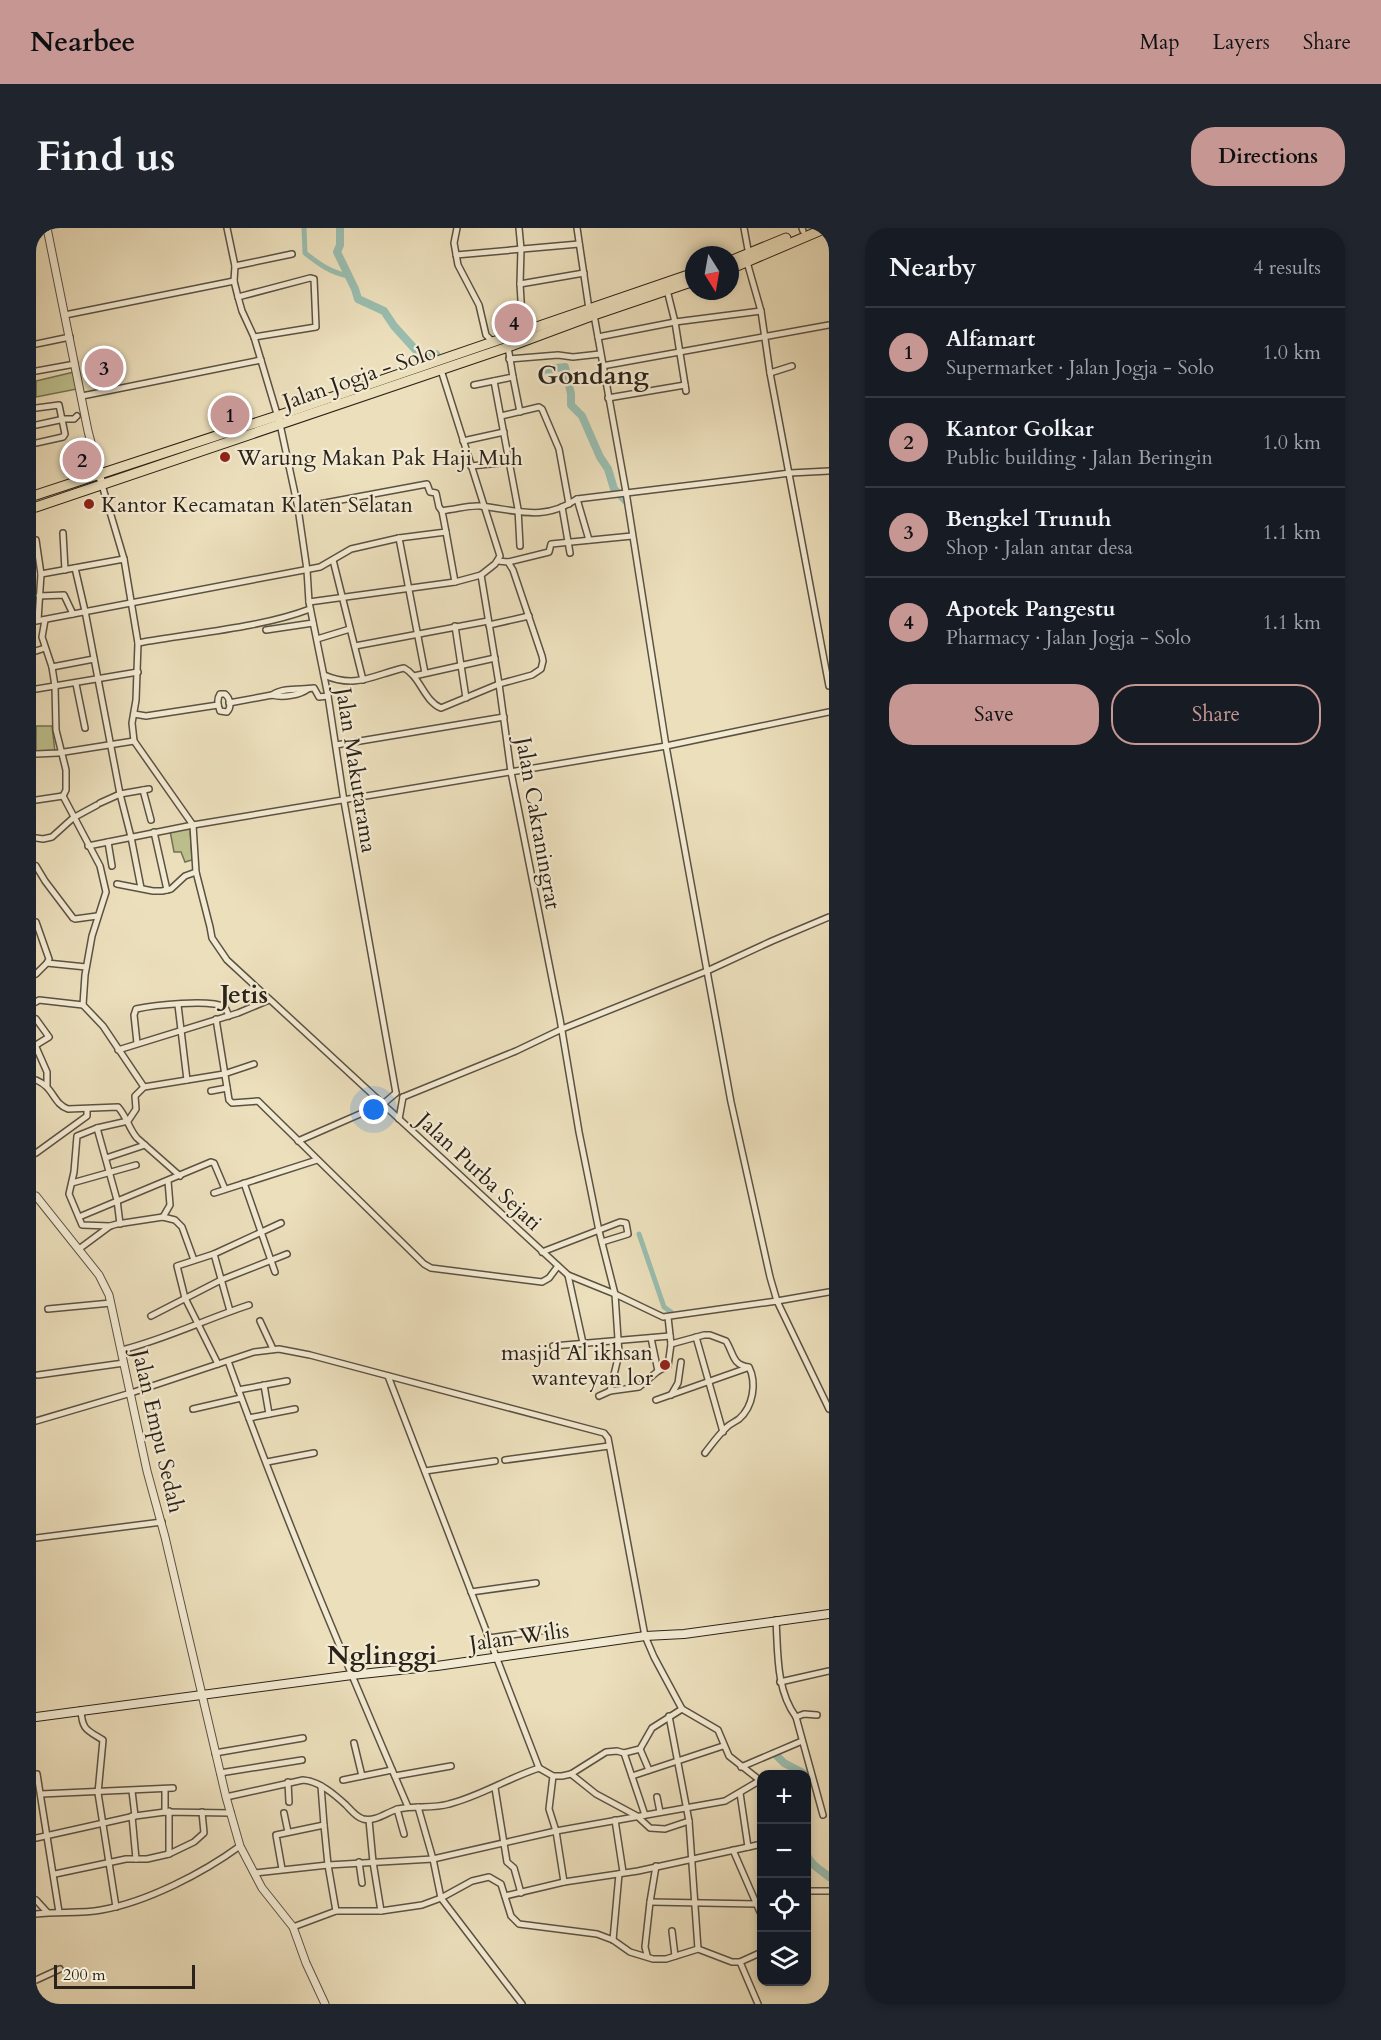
<!DOCTYPE html>
<meta charset="utf-8">
<style>
:root{--surface:#171b24;--page:#20242c;--text:#f1f3f6;--muted:#9ea1a6;--line:#363941;--accent:#c59692}
body{margin:0;font-family:Cardo,serif;background:var(--page);color:var(--text)}
.controls{position:absolute;right:18px;bottom:18px;display:grid;overflow:hidden;border-radius:12px;box-shadow:0 3px 9px #0003}
.controls button{width:54px;height:54px;display:grid;place-items:center;padding:0;border:0;border-bottom:2px solid var(--line);background:var(--surface);color:var(--text);font:30px sans-serif}
.compass{position:absolute;left:649px;top:18px;width:54px;height:54px;border-radius:50%;background:var(--surface);box-shadow:0 3px 9px #0003;rotate:169deg}
.scale{position:absolute;left:18px;bottom:15px;width:141px;box-sizing:border-box;padding-left:6px;border:3px solid #2b2319;border-top:0;font-size:16px;line-height:21px;white-space:nowrap;color:#2b2319;-webkit-text-stroke:4px #f3ead3;paint-order:stroke}
.you{position:absolute;left:338px;top:882px;width:21px;height:21px;margin:-15px;border:4px solid #fff;border-radius:50%;background:#1a73e8;box-shadow:0 0 0 9px #1a73e833}
.badge{display:grid;place-items:center;width:39px;height:39px;border-radius:50%;background:var(--accent);color:#111;font-size:20px;font-weight:700}
.pin{position:absolute;translate:-50% -50%;border:3px solid #fff;box-shadow:0 2px 6px #0006}
.list{margin:0;padding:0;list-style:none}
h2{display:flex;justify-content:space-between;align-items:center;height:78px;margin:0;padding:0 24px;font-size:26px}
h2 small{font-size:20px;font-weight:400;color:var(--muted)}
.list li{display:grid;grid-template-columns:39px 1fr auto;gap:18px;align-items:center;box-sizing:border-box;height:90px;padding:0 24px;border-top:2px solid var(--line)}
.list b{display:block;font-size:22px;white-space:nowrap}
.list p{margin:0;font-size:20px;white-space:nowrap;color:var(--muted)}
.list em{font-size:20px;font-style:normal;color:var(--muted)}
.actions{display:flex;gap:12px;padding:18px 24px}
.actions a{flex:1;padding:14px 0;border:2px solid var(--accent);border-radius:24px;text-align:center;font-size:21px;color:var(--accent)}
.actions .main{background:var(--accent);color:#111}
.icon{flex:none;width:33px;height:33px;fill:none;stroke:currentColor;stroke-width:2;stroke-linecap:round;stroke-linejoin:round}
.map{position:relative;flex:none;width:793px;height:1776px;overflow:hidden;border-radius:24px}
header{display:flex;align-items:center;gap:36px;box-sizing:border-box;height:84px;padding:0 30px;background:var(--accent);color:#111}
header strong{font-size:28px}
nav{display:flex;gap:33px;margin-inline-start:auto;font-size:21px}
.intro{display:flex;align-items:center;justify-content:space-between;box-sizing:border-box;height:144px;padding:0 36px}
h1{margin:0;font-size:42px}
.button{padding:15px 27px;border-radius:24px;background:var(--accent);color:#111;font-size:21px;font-weight:700}
main{display:flex;gap:36px;padding:0 36px}
aside{flex:1;background:var(--surface);border-radius:24px;box-shadow:0 3px 9px #0003}
.map>svg:first-child{display:block}
.green{fill:#bcc08d;stroke:#747253;stroke-width:1.5}
.lines{fill:none;stroke-linecap:round;stroke-linejoin:round}
.canal{stroke:#99bdaf;stroke-width:5}
.river{stroke:#99bdaf;stroke-width:8}
.minor-casing{stroke:#5b5242;stroke-width:8}
.tertiary-casing{stroke:#5b5242;stroke-width:9}
.secondary-casing{stroke:#2b2319;stroke-width:10}
.trunk-casing{stroke:#2b2319;stroke-width:11}
.minor{stroke:#f3ead3;stroke-width:5}
.tertiary{stroke:#f3ead3;stroke-width:7}
.secondary{stroke:#f3ead3;stroke-width:8}
.trunk{stroke:#ecdfbc;stroke-width:9}
.poi-dot{fill:#8f2418;stroke:#f3ead3;stroke-width:2}
.labels{text-anchor:middle;stroke-width:4.5;stroke-linejoin:round;paint-order:stroke}
.street-label{font-size:22px;fill:#2b2319;stroke:#f3ead3}
.poi-label{font-size:22px;fill:#2b2319;stroke:#f3ead3;text-anchor:start}
.quarter-label{font-size:26px;font-weight:bold;fill:#2b2319;stroke:#f3ead3}
</style>
<header>
<strong>Nearbee</strong>
<nav><a>Map</a><a>Layers</a><a>Share</a></nav>
</header>
<div class="intro"><h1>Find us</h1><a class="button">Directions</a></div>
<main>
<div class="map">
<svg width="793" height="1776" viewBox="0 0 793 1776">
<rect width="100%" height="100%" fill="#ecdfbc"/>
<filter id="stains"><feTurbulence type="fractalNoise" baseFrequency=".00333" numOctaves="4"/><feColorMatrix values="0 0 0 0 .2 0 0 0 0 .09 0 0 0 0 .02 0 0 0 .5 -.17"/></filter>
<radialGradient id="worn" r=".72"><stop offset=".6" stop-color="#630" stop-opacity="0"/><stop offset="1" stop-color="#630" stop-opacity=".3"/></radialGradient>
<!-- green -->
<g class="green">
<path d="M38 144 41 161 0 169V153Z"/>
<path d="M0 498H16L19 524H0Z"/>
<path d="M154 600 156 632 149 634 145 624H138L134 603Z"/>
</g>
<g class="lines">
<!-- canal -->
<g class="canal">
<path d="M268 0 269 25C283 36 295 45 313 48"/>
<path d="M603 1006 628 1079 635 1084"/>
</g>
<!-- river -->
<g class="river">
<path d="M304 0V17L301 24 319 61 322 71 348 83 358 98 387 130 400 126"/>
<path d="M506 142 529 139 535 166V177L546 188 564 229 572 241 578 261 591 274"/>
<path d="M738 1525 748 1535 769 1546"/>
<path d="M770 1549V1572"/>
<path d="M770 1589V1598"/>
<path d="M770 1622C771 1635 784 1641 793 1649"/>
</g>
<!-- minor casing -->
<g class="minor-casing">
<g id="minor">
<path d="M191 0 199 38 198 53 202 69 206 83 218 109 244 196 262 280 271 342 273 374 292 468 308 573 360 865"/>
<path d="M421 0 418 15 422 37 443 77 450 107 457 114"/>
<path d="M483 0 485 21 484 56 487 105"/>
<path d="M541 0 553 81"/>
<path d="M708 0 713 27"/>
<path d="M766 0 767 3"/>
<path d="M420 27 543 16"/>
<path d="M711 34 725 83 734 145 793 458"/>
<path d="M199 38 256 26"/>
<path d="M484 56 548 45"/>
<path d="M631 62 639 94 650 163"/>
<path d="M202 69 274 50 278 51 280 99 218 109"/>
<path d="M29 87 198 53"/>
<path d="M558 87 590 264 630 518 671 743 695 874 734 1049 741 1073 793 1064"/>
<path d="M562 109 639 94 725 83"/>
<path d="M0 116 34 109"/>
<path d="M473 131 522 127 537 129 564 126"/>
<path d="M566 138 793 97"/>
<path d="M405 142 464 328 459 336 445 347 463 456 475 544 524 791 543 904 563 1003 579 1066 583 1126 574 1163 563 1168"/>
<path d="M0 143 39 136"/>
<path d="M734 145 756 138"/>
<path d="M477 149 484 184"/>
<path d="M458 153 482 281 484 318"/>
<path d="M438 157 477 149 472 119"/>
<path d="M46 168 225 132"/>
<path d="M572 170 649 157"/>
<path d="M0 180 23 177 29 206 27 209 0 215"/>
<path d="M465 188 503 179 506 181 523 221 533 276"/>
<path d="M0 197 28 191H38L41 188"/>
<path d="M427 213 468 204"/>
<path d="M435 238 474 234"/>
<path d="M66 257 88 331 102 415 100 472 96 495 98 513 157 597 160 644 174 699 176 710 191 732 532 1047 579 1066 627 1089 741 1073 793 1181"/>
<path d="M541 271 553 312"/>
<path d="M526 279 534 325"/>
<path d="M262 280 391 256 394 264 400 265 403 279 406 283"/>
<path d="M410 304 419 354"/>
<path d="M27 305 29 342"/>
<path d="M363 310 389 445"/>
<path d="M0 312 5 346 2 392"/>
<path d="M297 332 327 452"/>
<path d="M472 334 513 324 515 316 596 308"/>
<path d="M39 340 49 383 84 566 95 609 105 660"/>
<path d="M5 346 88 331"/>
<path d="M3 368 28 367 37 386"/>
<path d="M273 374 419 354 445 347"/>
<path d="M9 392 6 409 16 439 19 458 20 502 30 542V562L27 568"/>
<path d="M0 393 284 339 315 321 363 310 410 304 406 283 411 282C421 281 434 277 444 278 482 282 506 294 541 271L754 245 793 243"/>
<path d="M453 397 493 388"/>
<path d="M419 398 430 470"/>
<path d="M230 402 277 395"/>
<path d="M281 411 314 401"/>
<path d="M102 415C157 405 224 400 274 381"/>
<path d="M319 418 452 393"/>
<path d="M0 423 9 420"/>
<path d="M16 439 58 431"/>
<path d="M288 447C320 461 337 447 368 440 384 448 388 473 405 480L463 456 496 447 505 441 507 433 506 428 477 342 472 334 462 333"/>
<path d="M378 448 459 430"/>
<path d="M40 456 49 500"/>
<path d="M0 461 102 444"/>
<path d="M184 466H189C194 470 196 479 191 484L184 483C182 478 180 472 184 466Z"/>
<path d="M236 467C248 459 265 462 278 460L283 469 292 468"/>
<path d="M193 475 236 467C247 470 264 467 272 461"/>
<path d="M98 486 110 488 182 477"/>
<path d="M300 517 468 489"/>
<path d="M0 526 22 525 98 513"/>
<path d="M107 562 115 592"/>
<path d="M27 568 64 638 70 664 56 708 49 747 47 777 67 798 108 859"/>
<path d="M0 572 27 568"/>
<path d="M64 575 84 566 113 561"/>
<path d="M118 604 131 662"/>
<path d="M0 610 7 611 16 609 37 590 61 577"/>
<path d="M72 614 76 638"/>
<path d="M52 618 157 597 630 518 793 484"/>
<path d="M0 638 9 653 37 690 39 691 61 688"/>
<path d="M81 656 117 663H126L135 661 149 648 160 644"/>
<path d="M0 694 13 731 11 735 0 746"/>
<path d="M11 735 50 739"/>
<path d="M0 774 3 772 47 777"/>
<path d="M142 777 151 852"/>
<path d="M0 791 13 809 0 817"/>
<path d="M180 791 193 872 196 875 222 873 388 1036 395 1040 506 1054 513 1050 522 1038"/>
<path d="M101 815 98 787 100 781C118 777 174 771 189 779L193 788"/>
<path d="M0 819 11 844V857"/>
<path d="M82 822 202 785 233 772"/>
<path d="M0 852C18 859 17 876 32 881L82 879C91 889 93 901 101 910L144 948"/>
<path d="M175 863 191 860"/>
<path d="M367 869 480 823 526 801 671 743 736 713 793 689"/>
<path d="M363 891 367 869"/>
<path d="M61 900 81 972 84 996"/>
<path d="M262 913 347 876 360 865"/>
<path d="M0 925 51 888V881"/>
<path d="M70 930 109 917"/>
<path d="M36 955 100 937"/>
<path d="M208 955 239 1044"/>
<path d="M178 965 281 932"/>
<path d="M43 989 175 934 178 935 189 961"/>
<path d="M127 989 134 977 132 953"/>
<path d="M74 998 46 997 33 966 38 944 41 908 61 900 92 893 100 881 99 868 108 859 188 846 218 836"/>
<path d="M43 1021 74 998 81 996 127 989 139 992 146 999 158 1032"/>
<path d="M506 1024 584 994 590 995 592 1006 566 1014"/>
<path d="M178 1026 194 1083"/>
<path d="M532 1047 547 1115"/>
<path d="M12 1081 75 1075"/>
<path d="M115 1088 185 1052 251 1026"/>
<path d="M224 1093 237 1121"/>
<path d="M660 1109 687 1204"/>
<path d="M615 1110 622 1143"/>
<path d="M635 1116 668 1107H674L690 1113C698 1126 696 1137 713 1139 721 1155 717 1179 703 1191 699 1194 694 1196 691 1199 683 1206 676 1216 669 1225"/>
<path d="M517 1118 634 1108"/>
<path d="M86 1122C130 1111 170 1091 213 1077"/>
<path d="M192 1133C246 1284 309 1432 372 1579"/>
<path d="M182 1136 149 1070 141 1038 178 1026 245 995"/>
<path d="M2 1147 88 1135"/>
<path d="M352 1148 503 1540"/>
<path d="M228 1157 233 1186"/>
<path d="M202 1162 251 1153"/>
<path d="M574 1163 603 1159 622 1143 632 1138 635 1116 632 1089"/>
<path d="M635 1167 642 1155 645 1134"/>
<path d="M620 1172 711 1140"/>
<path d="M157 1181 205 1170"/>
<path d="M213 1190 259 1181"/>
<path d="M0 1193 95 1165 218 1124 243 1121 274 1127 568 1205 572 1210 609 1408 618 1429 646 1481 682 1502 693 1528 726 1554"/>
<path d="M469 1232 573 1218"/>
<path d="M231 1234 278 1225"/>
<path d="M389 1243 459 1233"/>
<path d="M0 1310 126 1294"/>
<path d="M435 1364 500 1355"/>
<path d="M740 1392C742 1425 740 1462 760 1489L787 1587"/>
<path d="M453 1410 518 1401"/>
<path d="M744 1454 793 1443"/>
<path d="M45 1482C46 1502 51 1502 67 1512L62 1565 80 1679"/>
<path d="M633 1488 653 1593 662 1721"/>
<path d="M760 1489 768 1486 781 1487"/>
<path d="M318 1515 326 1548"/>
<path d="M604 1521 613 1542"/>
<path d="M179 1525 267 1510"/>
<path d="M588 1525 609 1587"/>
<path d="M705 1539 766 1513"/>
<path d="M184 1545 266 1532"/>
<path d="M1 1546 23 1684"/>
<path d="M535 1546 560 1566 601 1588 614 1600 629 1601 653 1593"/>
<path d="M359 1548 415 1538"/>
<path d="M517 1548 513 1581 520 1603 528 1654"/>
<path d="M596 1548 687 1518"/>
<path d="M307 1552 356 1542"/>
<path d="M252 1554 253 1574"/>
<path d="M285 1558 288 1597"/>
<path d="M459 1560 471 1634 478 1640 485 1665"/>
<path d="M129 1561V1584"/>
<path d="M96 1563 99 1588"/>
<path d="M704 1565 712 1619"/>
<path d="M5 1566 137 1560"/>
<path d="M190 1569 267 1552C283 1553 298 1566 310 1577 315 1582 320 1589 327 1591 340 1594 351 1584 362 1581 379 1577 396 1581 413 1576 445 1568 472 1550 503 1540L517 1548H526L535 1546 570 1524 581 1523 588 1525 604 1521 616 1500 646 1481"/>
<path d="M621 1569 624 1584"/>
<path d="M382 1579 397 1631 405 1670 486 1776"/>
<path d="M361 1581 368 1606"/>
<path d="M248 1585 252 1604"/>
<path d="M96 1588 100 1631"/>
<path d="M333 1592 337 1634 345 1683"/>
<path d="M579 1592 587 1644"/>
<path d="M0 1610 99 1588 129 1584 195 1585"/>
<path d="M697 1622 724 1684"/>
<path d="M133 1626V1583"/>
<path d="M323 1634 326 1655"/>
<path d="M246 1641 240 1607 288 1597 292 1637 300 1683"/>
<path d="M219 1645 292 1637 397 1631 520 1603 689 1573 723 1553"/>
<path d="M19 1646 90 1631H111L133 1626 158 1614 168 1605 166 1584"/>
<path d="M770 1663H793"/>
<path d="M469 1668 528 1654 602 1643 726 1616"/>
<path d="M0 1672 11 1684"/>
<path d="M614 1674 721 1676"/>
<path d="M726 1683V1691"/>
<path d="M0 1686C22 1683 44 1686 65 1682 111 1674 167 1645 204 1618"/>
<path d="M257 1699 300 1683H345L386 1677 405 1670 436 1653 453 1649 465 1656 475 1688 483 1696 561 1706 577 1712 594 1724 617 1731H630L662 1721 696 1734H704L726 1724"/>
<path d="M636 1703 639 1728"/>
<path d="M577 1712 583 1646"/>
<path d="M611 1727 609 1719 614 1674 620 1638"/>
<path d="M704 1734 722 1776"/>
<path d="M0 1752 24 1741"/>
</g>
</g>
<!-- tertiary casing -->
<g class="tertiary-casing">
<g id="tertiary">
<path d="M11 0 52 203 66 256"/>
<path d="M0 968 63 1047 73 1067 111 1243 129 1309 190 1569 204 1618 226 1660 257 1699 270 1735 289 1776"/>
</g>
</g>
<!-- secondary casing -->
<g class="secondary-casing">
<path id="secondary" d="M0 1489 316 1447 401 1438 609 1408 648 1406 793 1386"/>
</g>
<!-- trunk casing -->
<g class="trunk-casing">
<g id="trunk">
<path d="M694 33 750 10"/>
<path d="M694 41 790 0"/>
<path d="M0 267 241 188 658 45"/>
<path d="M0 279 472 119 558 87 658 53"/>
</g>
</g>
<!-- minor -->
<use href="#minor" class="minor"/>
<!-- tertiary -->
<use href="#tertiary" class="tertiary"/>
<!-- secondary -->
<use href="#secondary" class="secondary"/>
<!-- trunk -->
<use href="#trunk" class="trunk"/>
</g>
<!-- markers -->
<g class="poi-dot">
<circle cx="189" cy="229" r="6"/>
<circle cx="53" cy="276" r="6"/>
<circle cx="629" cy="1137" r="6"/>
</g>
<g class="labels">
<!-- street labels -->
<g class="street-label">
<text transform="translate(323 148) rotate(-19)" y="8">Jalan Jogja - Solo</text>
<text transform="translate(321 542) rotate(81)" y="8">Jalan Makutarama</text>
<text transform="translate(503 595) rotate(80)" y="8">Jalan Cakraningrat</text>
<text transform="translate(444 943) rotate(43)" y="8">Jalan Purba Sejati</text>
<text transform="translate(123 1203) rotate(77)" y="8">Jalan Empu Sedah</text>
<text transform="translate(483 1408) rotate(-8)" y="8">Jalan Wilis</text>
</g>
<!-- poi labels -->
<g class="poi-label">
<text x="201" y="237">Warung Makan Pak Haji Muh</text>
<text x="65" y="284">Kantor Kecamatan Klaten Selatan</text>
<text x="617" y="1132" text-anchor="end">masjid Al ikhsan<tspan x="617" dy="25">wanteyan lor</tspan></text>
</g>
<!-- quarter labels -->
<g class="quarter-label">
<text x="557" y="156">Gondang</text>
<text x="208" y="775">Jetis</text>
<text x="346" y="1436">Nglinggi</text>
</g>
</g>
<rect width="100%" height="100%" filter="url(#stains)"/>
<rect width="100%" height="100%" fill="url(#worn)"/>
</svg>
<div class="controls">
<button>+</button>
<button>−</button>
<button><svg class="icon" aria-label="locate" viewBox="0 0 24 24"><circle cx="12" cy="12" r="6"/><path d="M12 2v4M12 18v4M2 12h4M18 12h4"/></svg></button>
<button><svg class="icon" aria-label="layers" viewBox="0 0 24 24"><path d="M12 4l9 5-9 5-9-5zM3 14l9 5 9-5"/></svg></button>
</div>
<svg class="compass" viewBox="-18 -18 36 36"><path d="M0-13l5 13h-10z" fill="#e53935"/><path d="M0 13l5-13h-10z" fill="#9ea1a6"/></svg>
<div class="scale">200 m</div>
<div class="you"></div>
<div class="pin badge" style="left:194px;top:187px">1</div>
<div class="pin badge" style="left:46px;top:232px">2</div>
<div class="pin badge" style="left:68px;top:140px">3</div>
<div class="pin badge" style="left:478px;top:95px">4</div>
</div>
<aside>
<h2>Nearby<small>4 results</small></h2>
<ul class="list">
<li><span class="badge">1</span><div><b>Alfamart</b><p>Supermarket · Jalan Jogja - Solo</p></div><em>1.0 km</em></li>
<li><span class="badge">2</span><div><b>Kantor Golkar</b><p>Public building · Jalan Beringin</p></div><em>1.0 km</em></li>
<li><span class="badge">3</span><div><b>Bengkel Trunuh</b><p>Shop · Jalan antar desa</p></div><em>1.1 km</em></li>
<li><span class="badge">4</span><div><b>Apotek Pangestu</b><p>Pharmacy · Jalan Jogja - Solo</p></div><em>1.1 km</em></li>
</ul>
<div class="actions"><a class="main">Save</a><a>Share</a></div>
</aside>
</main>
